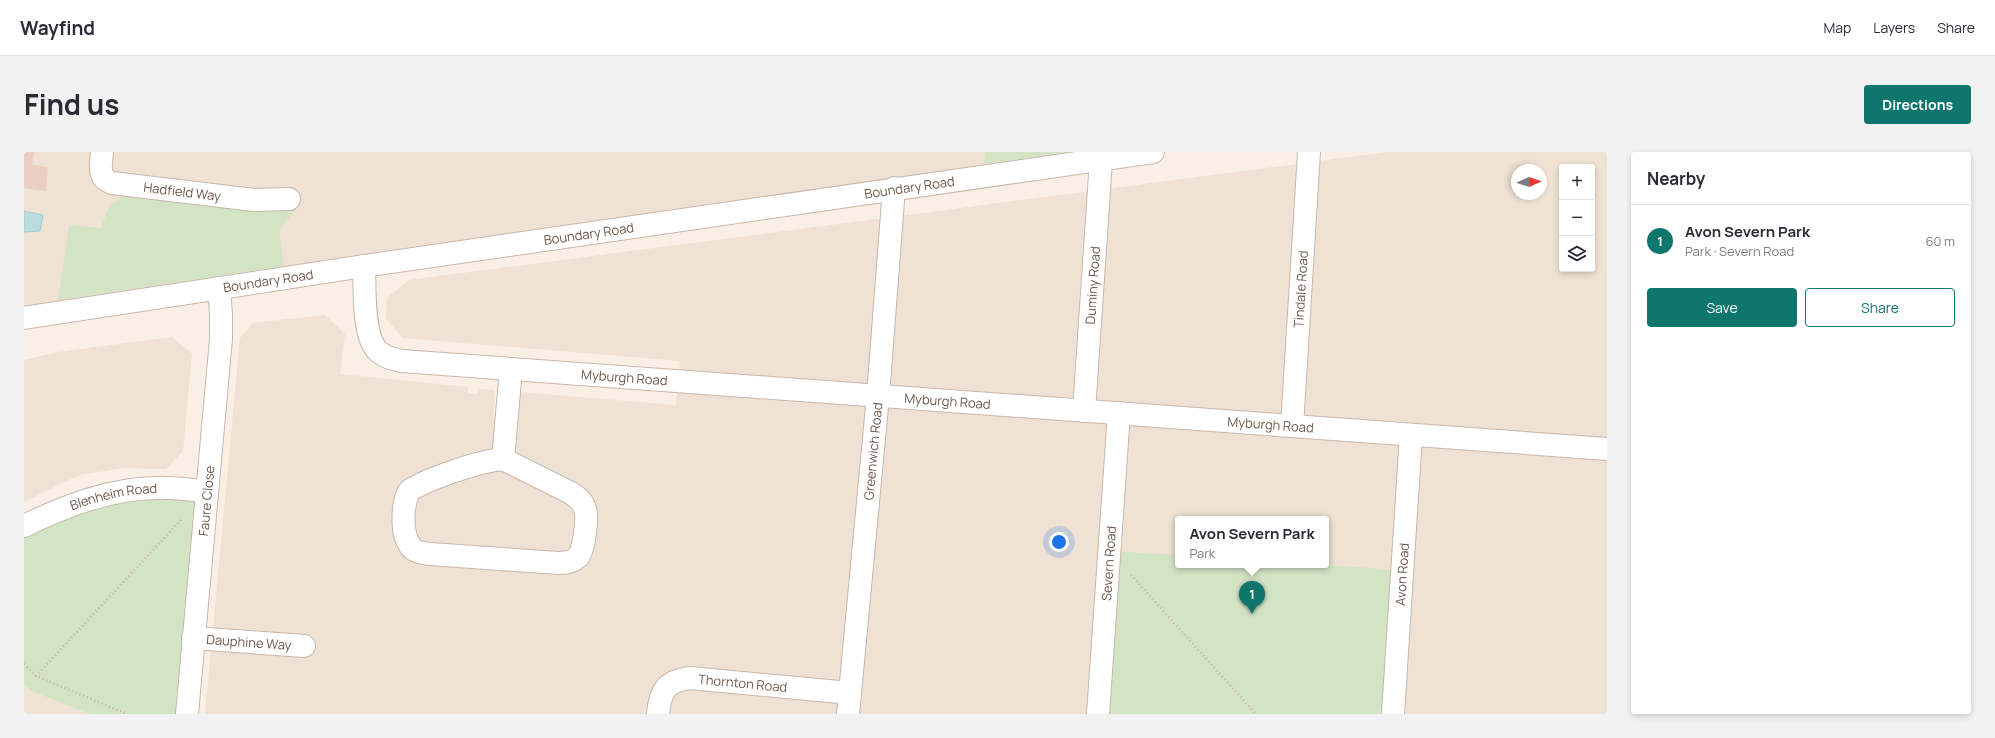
<!DOCTYPE html>
<meta charset="utf-8">
<style>
:root{--surface:#fff;--page:#f2f2f3;--text:#2b2b33;--muted:#7c7c81;--line:#e1e1e2;--accent:#0f766e}
body{margin:0;font-family:Manrope,sans-serif;background:var(--page);color:var(--text)}
.controls{position:absolute;right:12px;top:12px;display:grid;overflow:hidden;border-radius:4px;box-shadow:0 2px 6px #0003}
.controls button{width:36px;height:36px;display:grid;place-items:center;padding:0;border:0;border-bottom:1px solid var(--line);background:var(--surface);color:var(--text);font:20px sans-serif}
.compass{position:absolute;left:1487px;top:12px;width:36px;height:36px;border-radius:50%;background:var(--surface);box-shadow:0 2px 6px #0003;rotate:87deg}
.you{position:absolute;left:1035px;top:390px;width:14px;height:14px;margin:-10px;border:3px solid #fff;border-radius:50%;background:#1a73e8;box-shadow:0 0 0 6px #1a73e833}
.badge{display:grid;place-items:center;width:26px;height:26px;border-radius:50%;background:var(--accent);color:#fff;font-size:13px;font-weight:700}
.pin{position:absolute;translate:-50% -33px;filter:drop-shadow(0 1px 2px #0008)}
.pin::after{content:'';position:absolute;top:21px;width:14px;height:12px;background:inherit;clip-path:polygon(0 0,100% 0,50% 100%)}
.popup{position:absolute;left:1151px;top:364px;width:154px;height:52px;box-sizing:border-box;display:grid;place-content:center;border-radius:4px;background:var(--surface);filter:drop-shadow(0 1px 3px #0005);font-size:13px;white-space:nowrap;color:var(--muted)}
.popup b{font-size:15px;color:var(--text)}
.popup::after{content:'';position:absolute;left:50%;top:100%;margin-left:-8px;border:8px solid transparent;border-top-color:var(--surface)}
.list{margin:0;padding:0;list-style:none}
h2{display:flex;justify-content:space-between;align-items:center;height:52px;margin:0;padding:0 16px;font-size:17px}
h2 small{font-size:13px;font-weight:400;color:var(--muted)}
.list li{display:grid;grid-template-columns:26px 1fr auto;gap:12px;align-items:center;box-sizing:border-box;height:72px;padding:0 16px;border-top:1px solid var(--line)}
.list b{display:block;font-size:15px;white-space:nowrap}
.list p{margin:0;font-size:13px;white-space:nowrap;color:var(--muted)}
.list em{font-size:13px;font-style:normal;color:var(--muted)}
.actions{display:flex;gap:8px;padding:12px 16px}
.actions a{flex:1;padding:9px 0;border:1px solid var(--accent);border-radius:4px;text-align:center;font-size:14px;color:var(--accent)}
.actions .main{background:var(--accent);color:#fff}
.icon{flex:none;width:22px;height:22px;fill:none;stroke:currentColor;stroke-width:2;stroke-linecap:round;stroke-linejoin:round}
.map{position:relative;flex:none;width:1583px;height:562px;overflow:hidden;border-radius:4px}
header{display:flex;align-items:center;gap:24px;box-sizing:border-box;height:56px;padding:0 20px;background:var(--surface);border-bottom:1px solid var(--line)}
header strong{font-size:19px}
nav{display:flex;gap:22px;margin-inline-start:auto;font-size:14px}
.intro{display:flex;align-items:center;justify-content:space-between;box-sizing:border-box;height:96px;padding:0 24px}
h1{margin:0;font-size:28px}
.button{padding:10px 18px;border-radius:4px;background:var(--accent);color:#fff;font-size:14px;font-weight:700}
main{display:flex;gap:24px;padding:0 24px}
aside{flex:1;background:var(--surface);border-radius:4px;box-shadow:0 2px 6px #0003}
.map>svg:first-child{display:block}
.residential{fill:#efe1d3;fill-rule:evenodd}
.green{fill:#d3e4c5}
.water{fill:#bbdcdf;stroke:#a3cbd0}
.building{fill:#eacebf}
.lines{fill:none;stroke-linecap:round;stroke-linejoin:round}
.minor-casing{stroke:#c8b7ac;stroke-width:24}
.path{stroke:#cfb1a3;stroke-width:2.5;stroke-dasharray:1 3;stroke-linecap:butt}
.minor{stroke:#fff;stroke-width:22}
.labels{text-anchor:middle;stroke-width:3.5;stroke-linejoin:round;paint-order:stroke}
.street-label{font-size:13px;fill:#6e574d;stroke:#fcf4e9}
</style>
<header>
<strong>Wayfind</strong>
<nav><a>Map</a><a>Layers</a><a>Share</a></nav>
</header>
<div class="intro"><h1>Find us</h1><a class="button">Directions</a></div>
<main>
<div class="map">
<svg width="1583" height="562" viewBox="0 0 1583 562">
<rect width="100%" height="100%" fill="#f9efe4"/>
<!-- residential -->
<g class="residential">
<path d="M0 0H1129L0 166Z"/>
<path d="M1365 0H1583V562H181L216 186 228 171 301 163 321 182 316 222 444 235V241L454 242 455 237 471 238 469 269 493 271 496 240 652 253 656 209 378 186 362 166 363 146 385 128ZM1538 15H1568V117H1538ZM1493 18H1517V42H1493ZM1154 367H1302V413H1154Z"/>
<path d="M148 185 168 202 159 299 142 317 100 316 55 323 0 350V208L34 200Z"/>
<path d="M0 532 7 539 65 562H0Z"/>
</g>
<!-- green -->
<g class="green">
<path d="M961 0H1051L960 12Z"/>
<path d="M100 44 230 59 273 56 255 78 260 114 34 148 45 73 77 76 85 54Z"/>
<path d="M183 339 163 562H65L7 539 0 532V374L51 352Z"/>
<path d="M1085 399 1154 403V413H1300L1378 418 1369 562H1074Z"/>
</g>
<!-- water -->
<path class="water" d="M0 59 19 63 16 79 0 80Z"/>
<!-- building -->
<path class="building" d="M0 0H10L8 13 24 15 22 39 0 36Z"/>
<g class="lines">
<!-- minor casing -->
<g class="minor-casing">
<g id="minor">
<path id="s1" d="M78 0C77 13 73 26 88 31L230 48 265 47"/>
<path id="s2" d="M340 114C341 135 338 186 355 200 362 206 370 207 378 209L1583 297"/>
<path id="s3" d="M0 166 340 114 1129 0"/>
<path id="s4" d="M1060 259 1077 8"/>
<path id="s5" d="M1268 274 1285 0"/>
<path d="M479 307 547 341C553 345 559 349 561 357 564 365 560 399 554 405 549 410 541 411 534 411L406 402C400 401 394 401 389 397 376 385 378 353 385 339 405 326 456 309 479 307Z"/>
<path d="M479 307 487 217"/>
<path id="s6" d="M0 374C41 354 85 337 131 336 148 335 166 338 183 339"/>
<path id="s7" d="M169 486 280 494"/>
<path id="s8" d="M163 562 197 187V162L195 136"/>
<path id="s9" d="M634 562C636 539 642 529 666 526L826 541"/>
<path id="s10" d="M824 562 854 244 870 36"/>
<path id="s11" d="M1074 562 1095 261"/>
<path id="s12" d="M1369 562 1387 283"/>
</g>
</g>
<!-- path -->
<g class="path">
<path d="M1107 423 1232 562"/>
<path d="M0 512 12 524 103 562"/>
<path d="M12 524 157 368"/>
</g>
<!-- minor -->
<use href="#minor" class="minor"/>
</g>
<g class="labels">
<!-- street labels -->
<g class="street-label">
<text dy="5" stroke="none"><textPath href="#s3" startOffset="895">Boundary Road</textPath></text>
<text dy="5" stroke="none"><textPath href="#s1" startOffset="107">Hadfield Way</textPath></text>
<text dy="5" stroke="none"><textPath href="#s3" startOffset="571">Boundary Road</textPath></text>
<text dy="5" stroke="none"><textPath href="#s3" startOffset="247">Boundary Road</textPath></text>
<text dy="5" stroke="none"><textPath href="#s4" startOffset="126">Duminy Road</textPath></text>
<text dy="5" stroke="none"><textPath href="#s5" startOffset="137">Tindale Road</textPath></text>
<text dy="5" stroke="none"><textPath href="#s2" startOffset="337">Myburgh Road</textPath></text>
<text dy="5" stroke="none"><textPath href="#s2" startOffset="661">Myburgh Road</textPath></text>
<text dy="5" stroke="none"><textPath href="#s2" startOffset="985">Myburgh Road</textPath></text>
<text dy="5" stroke="none"><textPath href="#s10" startOffset="264">Greenwich Road</textPath></text>
<text dy="5" stroke="none"><textPath href="#s6" startOffset="95">Blenheim Road</textPath></text>
<text dy="5" stroke="none"><textPath href="#s8" startOffset="214">Faure Close</textPath></text>
<text dy="5" stroke="none"><textPath href="#s11" startOffset="151">Severn Road</textPath></text>
<text dy="5" stroke="none"><textPath href="#s12" startOffset="140">Avon Road</textPath></text>
<text dy="5" stroke="none"><textPath href="#s7" startOffset="56">Dauphine Way</textPath></text>
<text dy="5" stroke="none"><textPath href="#s9" startOffset="107">Thornton Road</textPath></text>
</g>
</g>
</svg>
<div class="controls">
<button>+</button>
<button>−</button>
<button><svg class="icon" aria-label="layers" viewBox="0 0 24 24"><path d="M12 4l9 5-9 5-9-5zM3 14l9 5 9-5"/></svg></button>
</div>
<svg class="compass" viewBox="-18 -18 36 36"><path d="M0-13l5 13h-10z" fill="#e53935"/><path d="M0 13l5-13h-10z" fill="#7c7c81"/></svg>
<div class="you"></div>
<div class="pin badge" style="left:1228px;top:462px">1</div>
<div class="popup"><b>Avon Severn Park</b>Park</div>
</div>
<aside>
<h2>Nearby<small></small></h2>
<ul class="list">
<li><span class="badge">1</span><div><b>Avon Severn Park</b><p>Park · Severn Road</p></div><em>60 m</em></li>
</ul>
<div class="actions"><a class="main">Save</a><a>Share</a></div>
</aside>
</main>
